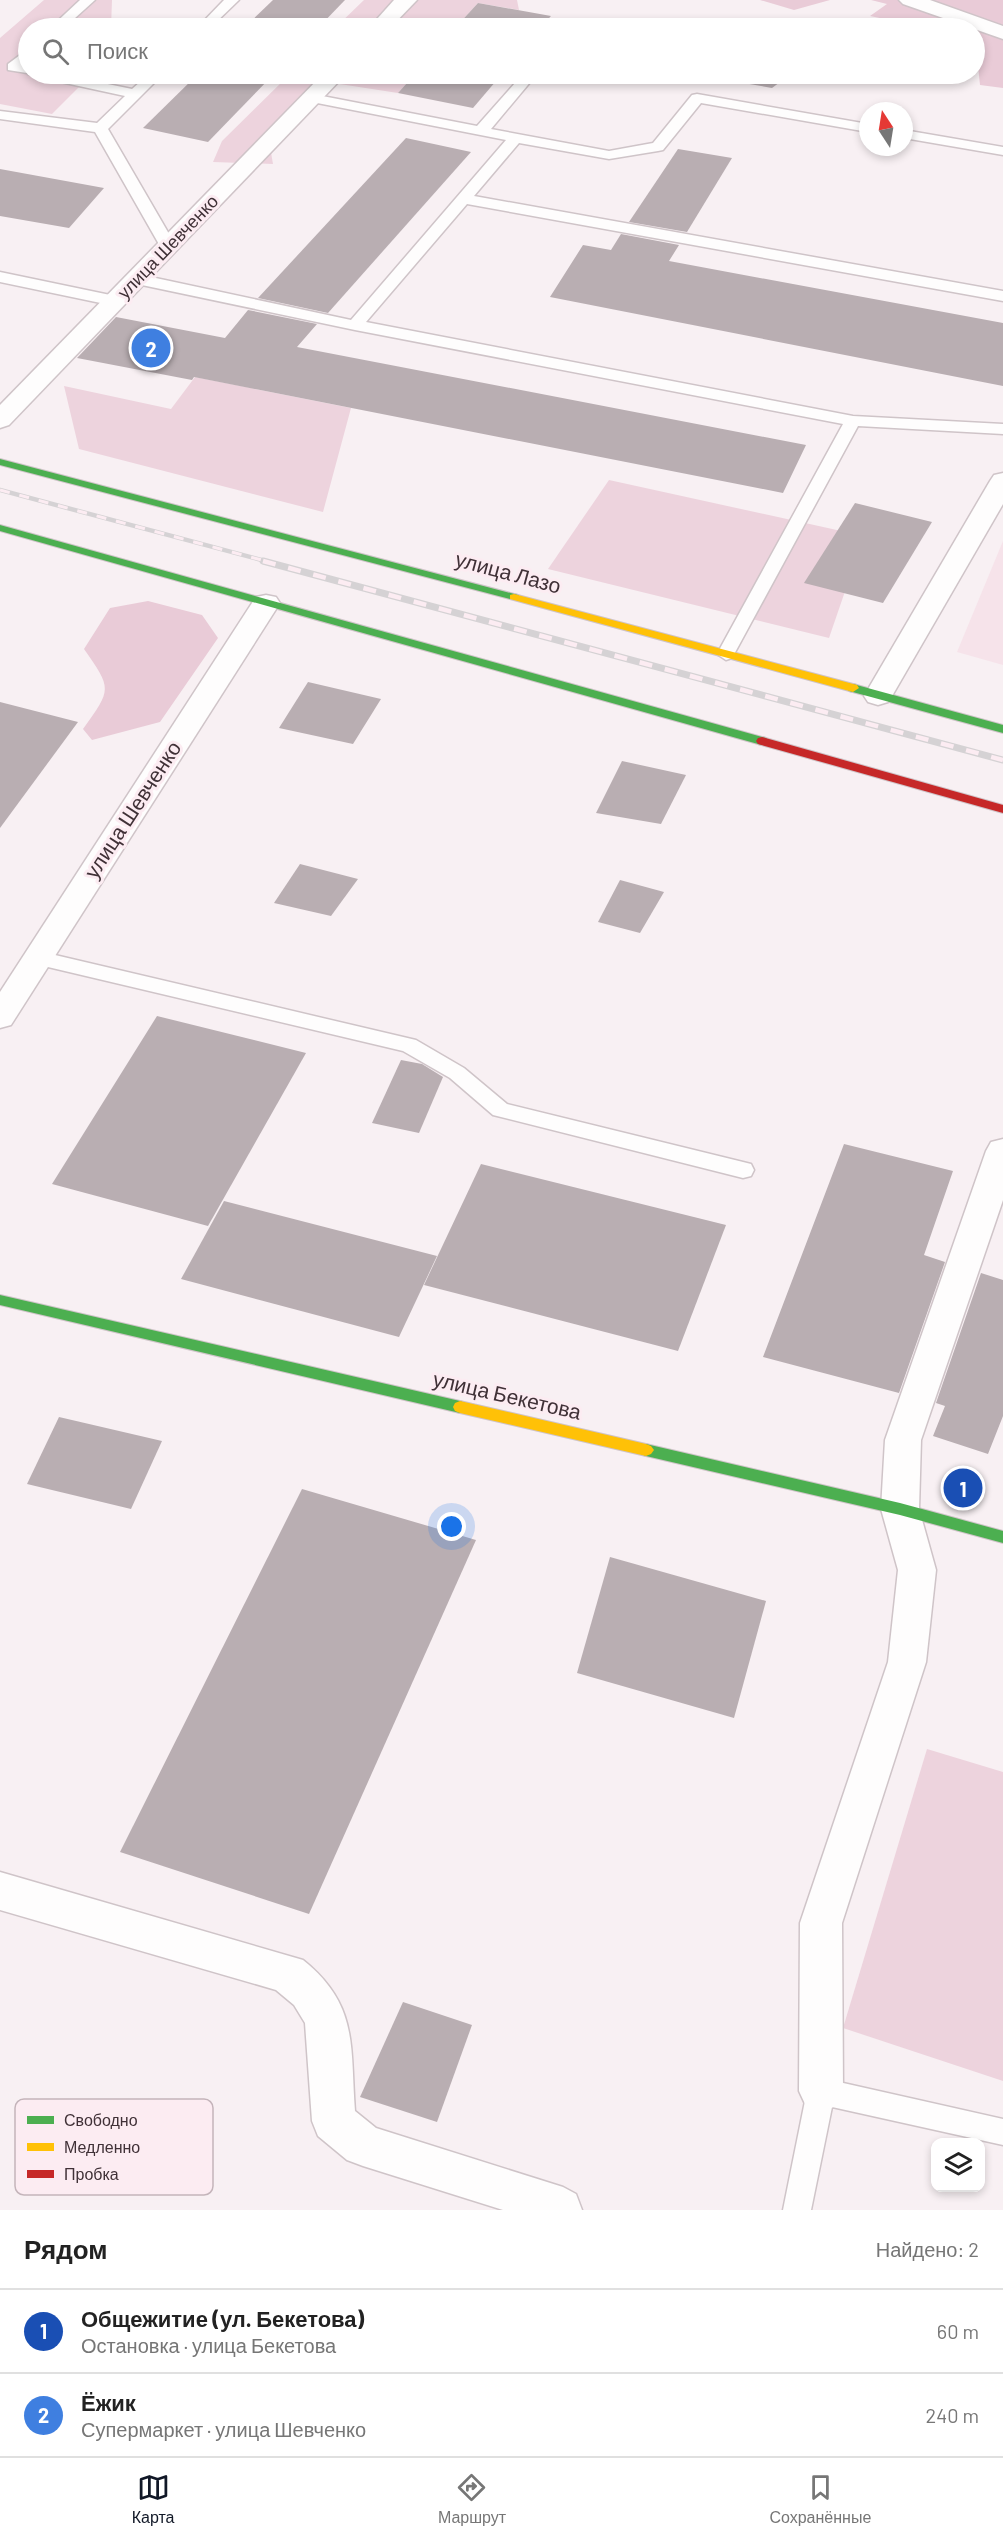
<!DOCTYPE html>
<html lang="ru">
<meta charset="utf-8">
<style>
:root{--surface:#fff;--page:#f6f6f6;--text:#222;--muted:#767676;--line:#e0e0e0;--accent:#111827}
body{margin:0;font-family:Barlow,sans-serif;background:var(--page);color:var(--text)}
.controls{position:absolute;right:18px;bottom:18px;display:grid;overflow:hidden;border-radius:12px;box-shadow:0 3px 9px #0003}
.controls button{width:54px;height:54px;display:grid;place-items:center;padding:0;border:0;border-bottom:2px solid var(--line);background:var(--surface);color:var(--text);font:30px sans-serif}
.compass{position:absolute;left:859px;top:102px;width:54px;height:54px;border-radius:50%;background:var(--surface);box-shadow:0 3px 9px #0003;rotate:348deg}
.you{position:absolute;left:452px;top:1527px;width:21px;height:21px;margin:-15px;border:4px solid #fff;border-radius:50%;background:#1a73e8;box-shadow:0 0 0 9px #1a73e833}
.badge{display:grid;place-items:center;width:39px;height:39px;border-radius:50%;background:var(--accent);color:#fff;font-size:20px;font-weight:700}
.pin{position:absolute;translate:-50% -50%;border:3px solid #fff;box-shadow:0 2px 6px #0006}
.list{margin:0;padding:0;list-style:none}
h2{display:flex;justify-content:space-between;align-items:center;height:78px;margin:0;padding:0 24px;font-size:26px}
h2 small{font-size:20px;font-weight:400;color:var(--muted)}
.list li{display:grid;grid-template-columns:39px 1fr auto;gap:18px;align-items:center;box-sizing:border-box;height:84px;padding:0 24px;border-top:2px solid var(--line)}
.list b{display:block;font-size:22px;white-space:nowrap}
.list p{margin:0;font-size:20px;white-space:nowrap;color:var(--muted)}
.list em{font-size:20px;font-style:normal;color:var(--muted)}
.icon{flex:none;width:33px;height:33px;fill:none;stroke:currentColor;stroke-width:2;stroke-linecap:round;stroke-linejoin:round}
.map{position:relative;flex:none;width:1003px;height:2210px;overflow:hidden}
.search{position:absolute;background:var(--surface);box-shadow:0 3px 9px #0003;left:18px;right:18px;top:18px;height:66px;display:flex;align-items:center;gap:15px;box-sizing:border-box;padding:0 21px;border-radius:33px;color:var(--muted);font-size:22px}
.sheet{height:246px;background:var(--surface)}
nav{display:flex;justify-content:space-around;align-items:center;box-sizing:border-box;height:84px;border-top:2px solid var(--line);background:var(--surface);font-size:16px;color:var(--muted)}
nav a{display:grid;justify-items:center;gap:3px}
nav .on{color:var(--accent)}
.map>svg:first-child{display:block}
.built{fill:#f6e3ea}
.green{fill:#edd3dd}
.forest{fill:#e9cbd7}
.building{fill:#b9aeb2}
.lines{fill:none;stroke-linecap:round;stroke-linejoin:round}
.lane-casing{stroke:#cfc4c8;stroke-width:3}
.street-casing{stroke:#cfc4c8;stroke-width:3}
.fast-casing{stroke:#cfc4c8;stroke-width:2}
.slow-casing{stroke:#cfc4c8;stroke-width:2}
.jam-casing{stroke:#cfc4c8;stroke-width:2}
.lane{fill:#fefdfd;fill-rule:evenodd}
.street{fill:#fefdfd;fill-rule:evenodd}
.fast{fill:#4caf50;fill-rule:evenodd}
.slow{fill:#ffc107;fill-rule:evenodd}
.jam{fill:#c62828;fill-rule:evenodd}
.rail-far1-casing{stroke:#d5d2d4;stroke-width:4.5}
.rail-casing{stroke:#d5d2d4;stroke-width:7}
.rail-far1{stroke:#fcecf2;stroke-width:3;stroke-dasharray:10;stroke-linecap:butt}
.rail{stroke:#fcecf2;stroke-width:4.5;stroke-dasharray:13;stroke-linecap:butt}
.labels{text-anchor:middle;stroke-width:6;stroke-linejoin:round;paint-order:stroke}
.far-street-label{font-size:18px;fill:#403137;stroke:#fcecf2}
.street-label{font-size:21px;fill:#403137;stroke:#fcecf2}
.key{fill:#fcecf2;stroke:#c4b4ba;stroke-width:1.5}
.key-label{font-size:16px;fill:#403137}
</style>
<div class="map">
<svg width="1003" height="2210" viewBox="0 0 1003 2210">
<rect width="100%" height="100%" fill="#f8f0f3"/>
<!-- built -->
<path class="built" d="M1003 541V665L957 652Z"/>
<!-- green -->
<g class="green">
<path d="M44 0H112L111 28H28V74H92L52 114 0 104V38Z"/>
<path d="M364 0H517L519 10 478 3 455 28H335Z"/>
<path d="M290 74H415L398 93 320 81 268 135 273 164 213 162 222 141Z"/>
<path d="M195 377 351 408 323 512 79 449 64 386 171 409Z"/>
<path d="M609 480 864 536 829 638 548 569Z"/>
<path d="M927 1749 1003 1772V2081L843 2028Z"/>
</g>
<!-- forest -->
<g class="forest">
<path d="M760 0H830L794 10Z"/>
<path d="M871 0H1003V88L980 85 974 28H928L870 16 887 4Z"/>
<path d="M148 601 202 615 218 638 160 722 92 740 83 729C112 689 112 689 84 649L110 608Z"/>
</g>
<!-- building -->
<g class="building">
<path d="M273 0H345L318 28H244Z"/>
<path d="M478 3 551 16 540 28H455Z"/>
<path d="M198 74H274L208 142 143 128Z"/>
<path d="M415 74H502L473 108 398 93Z"/>
<path d="M736 74H791L772 88 732 81Z"/>
<path d="M406 138 471 152 328 313 258 298Z"/>
<path d="M678 149 732 158 687 232 629 222Z"/>
<path d="M0 169 104 188 69 228 0 216Z"/>
<path d="M621 234 679 245 669 261 1003 323V386L550 297 583 245 611 250Z"/>
<path d="M248 310 317 324 297 347 806 445 783 493 194 377 192 380 77 358 116 317 225 338Z"/>
<path d="M855 503 932 522 883 603 804 583Z"/>
<path d="M308 682 381 699 353 744 279 728Z"/>
<path d="M0 702 78 722 0 828Z"/>
<path d="M622 761 686 775 661 824 596 813Z"/>
<path d="M300 864 358 879 331 916 274 903Z"/>
<path d="M620 880 664 892 640 933 598 922Z"/>
<path d="M157 1016 306 1053 208 1226 52 1184Z"/>
<path d="M401 1060 422 1064 443 1077 419 1133 372 1123Z"/>
<path d="M844 1144 953 1171 924 1255 945 1262 899 1393 763 1357Z"/>
<path d="M481 1164 726 1225 678 1351 424 1285Z"/>
<path d="M224 1201 437 1256 399 1337 181 1279Z"/>
<path d="M981 1273 1003 1280V1416L988 1454 933 1436 945 1406 936 1403Z"/>
<path d="M59 1417 162 1441 131 1509 27 1484Z"/>
<path d="M302 1489 476 1540 309 1914 120 1852Z"/>
<path d="M610 1557 766 1601 734 1718 577 1673Z"/>
<path d="M403 2002 472 2025 437 2122 360 2097Z"/>
</g>
<g class="lines">
<!-- lane casing -->
<g class="lane-casing">
<g id="lane">
<path d="M80 0H95L64 28H50Z"/>
<path d="M224 0H239L210 28H197Z"/>
<path d="M28 49V60L23 65 28 67V74H33L8 70V64Z"/>
<path d="M35 74H59L132 89 149 74H163L108 129 176 246 173 249H163L160 246 95 132 0 119V111L97 123 125 96 42 78Z"/>
<path d="M523 74H537L491 129 609 151 653 143 692 95 697 94 868 124V132L701 103 663 150 658 151 609 159 519 143 474 196 1003 291V301L467 204 366 322 853 416 1003 424V434L858 426 732 658 726 660 717 654 843 424 355 330 137 284 129 279 137 274 351 320 506 140 312 102 307 101V95L312 94 477 126Z"/>
<path d="M904 130 1003 147V155L904 138Z"/>
<path d="M0 272 115 296 123 301 115 306 0 282Z"/>
<path d="M38 951 416 1040 464 1068 507 1104 743 1162 751 1164 754 1170 751 1176 743 1178 493 1115 450 1078 403 1051 31 963 28 958 31 953Z"/>
<path d="M821 2078 1003 2119V2145L832 2107 811 2210H783L807 2091 811 2082Z"/>
</g>
</g>
<!-- street casing -->
<g class="street-casing">
<g id="street">
<path d="M394 0H417L390 28H369Z"/>
<path d="M899 0H930L1003 26V39L903 4Z"/>
<path d="M323 74H346L9 425 0 428V405Z"/>
<path d="M1003 473V504L892 696 888 702 878 705 868 702 864 696 990 481 994 475Z"/>
<path d="M266 595 276 597 280 603 11 1025 0 1028V992L252 603 256 597Z"/>
<path d="M1003 1139V1200L921 1440 919 1509 936 1570 926 1662 842 1923 843 2091 836 2106 821 2112 806 2106 799 2091 800 1923 888 1662 898 1570 881 1509 885 1440 986 1151 991 1142Z"/>
<path d="M0 1872 303 1960C359 2005 350 2046 355 2111L376 2128 563 2187 576 2194 582 2210H503L363 2166 347 2160 318 2136 312 2121 305 2023 294 2005 276 1990 0 1910Z"/>
</g>
</g>
<!-- fast casing -->
<g class="fast-casing">
<g id="fast">
<path d="M0 459 518 595 520 597 518 599H510L0 465Z"/>
<path d="M0 525 766 738 768 741 762 745 758 744 0 531Z"/>
<path d="M853 684 1003 725V733L849 691 847 688 849 685Z"/>
<path d="M0 1295 460 1401 465 1403 467 1407 465 1411 460 1413 0 1305Z"/>
<path d="M646 1444 900 1503 1003 1531V1543L900 1515 646 1456 641 1454 638 1450 641 1446Z"/>
</g>
</g>
<!-- slow casing -->
<g class="slow-casing">
<g id="slow">
<path d="M514 594 857 685 859 688 853 692 510 599V595Z"/>
<path d="M460 1401 646 1444 651 1446 654 1450 651 1454 646 1456 460 1413 455 1411 453 1407 455 1403Z"/>
</g>
</g>
<!-- jam casing -->
<g class="jam-casing">
<path id="jam" d="M762 737 1003 805V813L758 744 756 741 758 738Z"/>
</g>
<!-- lane -->
<use href="#lane" class="lane"/>
<!-- street -->
<use href="#street" class="street"/>
<!-- fast -->
<use href="#fast" class="fast"/>
<!-- slow -->
<use href="#slow" class="slow"/>
<!-- jam -->
<use href="#jam" class="jam"/>
<!-- rail-far1 casing -->
<g class="rail-far1-casing">
<path id="rail-far1" d="M0 490 269 562"/>
</g>
<!-- rail casing -->
<g class="rail-casing">
<path id="rail" d="M263 561 1003 760"/>
</g>
<!-- rail-far1 -->
<use href="#rail-far1" class="rail-far1"/>
<!-- rail -->
<use href="#rail" class="rail"/>
</g>
<g class="labels">
<!-- far-street labels -->
<g class="far-street-label">
<text transform="translate(168 247) rotate(-46)" y="6">улица Шевченко</text>
</g>
<!-- street labels -->
<g class="street-label">
<text transform="translate(508 573) rotate(15)" y="7">улица Лазо</text>
<text transform="translate(133 810) rotate(-57)" y="7">улица Шевченко</text>
<text transform="translate(507 1396) rotate(13)" y="7">улица Бекетова</text>
</g>
</g>
<!-- legend -->
<rect x="15" y="2099" width="198" height="96" rx="9" class="key"/>
<rect x="27" y="2116" width="27" height="8" fill="#4caf50"/>
<rect x="27" y="2143" width="27" height="8" fill="#ffc107"/>
<rect x="27" y="2170" width="27" height="8" fill="#c62828"/>
<g class="key-label">
<text x="64" y="2126">Свободно</text>
<text x="64" y="2153">Медленно</text>
<text x="64" y="2180">Пробка</text>
</g>
</svg>
<div class="controls">
<button><svg class="icon" aria-label="layers" viewBox="0 0 24 24"><path d="M12 4l9 5-9 5-9-5zM3 14l9 5 9-5"/></svg></button>
</div>
<svg class="compass" viewBox="-18 -18 36 36"><path d="M0-13l5 13h-10z" fill="#e53935"/><path d="M0 13l5-13h-10z" fill="#767676"/></svg>
<div class="you"></div>
<div class="pin badge" style="left:963px;top:1488px;background:#1a4fb4">1</div>
<div class="pin badge" style="left:151px;top:348px;background:#3f7fe0">2</div>
<div class="search"><svg class="icon" aria-label="search" viewBox="0 0 24 24"><circle cx="10" cy="10" r="6"/><path d="M15 15l6 6"/></svg>Поиск</div>
</div>
<section class="sheet">
<h2>Рядом<small>Найдено: 2</small></h2>
<ul class="list">
<li><span class="badge" style="background:#1a4fb4">1</span><div><b>Общежитие (ул. Бекетова)</b><p>Остановка · улица Бекетова</p></div><em>60 m</em></li>
<li><span class="badge" style="background:#3f7fe0">2</span><div><b>Ёжик</b><p>Супермаркет · улица Шевченко</p></div><em>240 m</em></li>
</ul>
</section>
<nav>
<a class="on"><svg class="icon" aria-label="map" viewBox="0 0 24 24"><path d="M3 6l6-2 6 2 6-2v14l-6 2-6-2-6 2zM9 4v14M15 6v14"/></svg>Карта</a>
<a><svg class="icon" aria-label="directions" viewBox="0 0 24 24"><path d="M12 3l9 9-9 9-9-9zM9 14v-3h6M13 9l2 2-2 2"/></svg>Маршрут</a>
<a><svg class="icon" aria-label="saved" viewBox="0 0 24 24"><path d="M7 4h10v16l-5-4-5 4z"/></svg>Сохранённые</a>
</nav>
